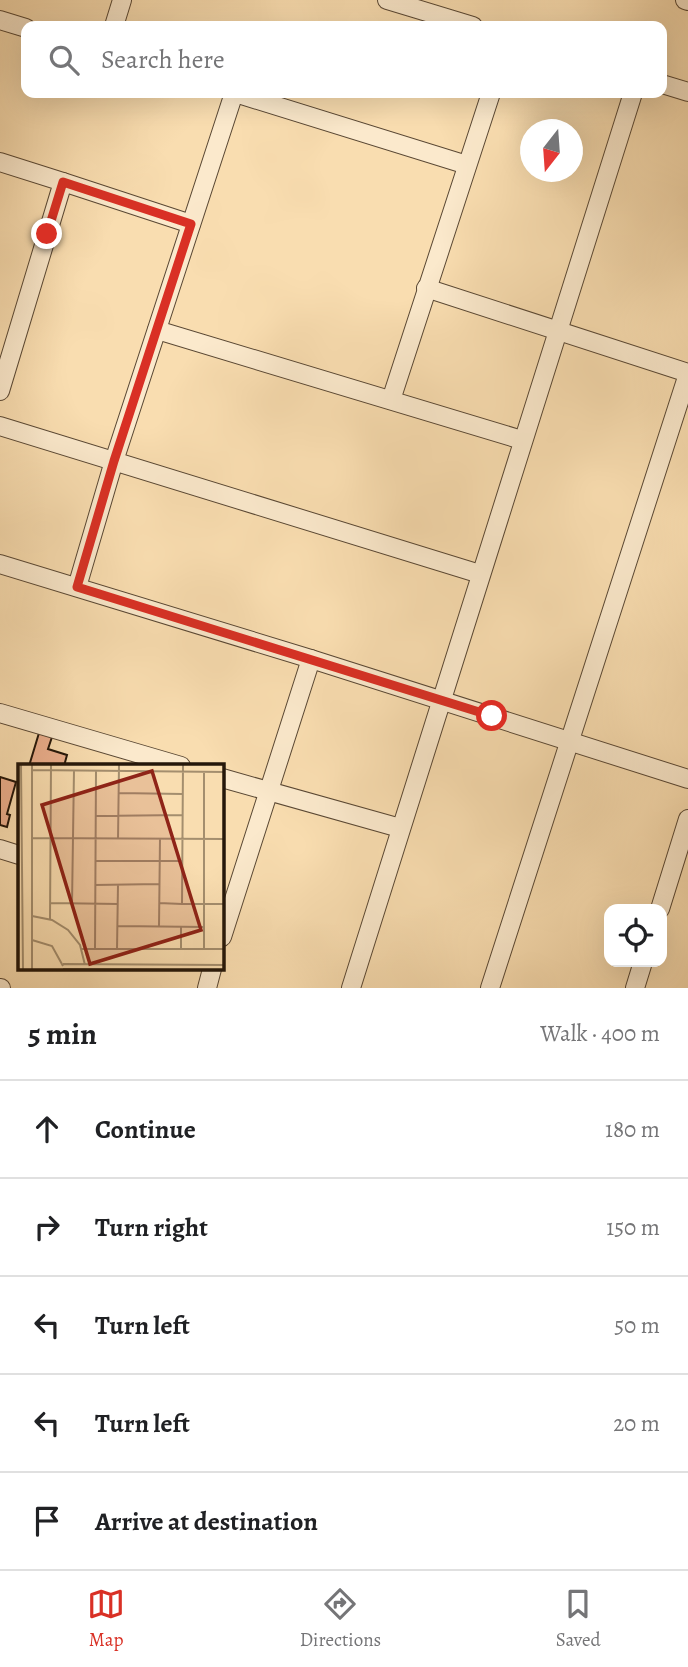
<!DOCTYPE html>
<meta charset="utf-8">
<style>
:root{--surface:#fff;--page:#f2f2f2;--text:#202124;--muted:#757577;--line:#e0e0e0;--accent:#d93025}
body{margin:0;font-family:Alegreya,serif;background:var(--page);color:var(--text)}
.controls{position:absolute;right:21px;bottom:21px;display:grid;overflow:hidden;border-radius:14px;box-shadow:0 7px 28px #0002}
.controls button{width:63px;height:63px;display:grid;place-items:center;padding:0;border:0;border-bottom:2px solid var(--line);background:var(--surface);color:var(--text);font:35px sans-serif}
.compass{position:absolute;left:520px;top:119px;width:63px;height:63px;border-radius:50%;background:var(--surface);box-shadow:0 7px 28px #0002;rotate:197deg}
.stop{position:absolute;width:21px;height:21px;margin:-16px;border:5px solid #d93025;border-radius:50%;background:#fff}
.stop.end{background:#d93025;border-color:#fff;box-shadow:0 2px 7px #0008}
.list{margin:0;padding:0;list-style:none}
h2{display:flex;justify-content:space-between;align-items:center;height:91px;margin:0;padding:0 28px;font-size:30px}
h2 small{font-size:23px;font-weight:400;color:var(--muted)}
.list li{display:grid;grid-template-columns:46px 1fr auto;gap:21px;align-items:center;box-sizing:border-box;height:98px;padding:0 28px;border-top:2px solid var(--line)}
.list b{display:block;font-size:26px;white-space:nowrap}
.list em{font-size:23px;font-style:normal;color:var(--muted)}
.icon{flex:none;width:38px;height:38px;fill:none;stroke:currentColor;stroke-width:2;stroke-linecap:round;stroke-linejoin:round}
.map{position:relative;flex:none;width:688px;height:988px;overflow:hidden}
.search{position:absolute;background:var(--surface);box-shadow:0 7px 28px #0002;left:21px;right:21px;top:21px;height:77px;display:flex;align-items:center;gap:18px;box-sizing:border-box;padding:0 24px;border-radius:14px;color:var(--muted);font-size:26px}
.sheet{height:581px;background:var(--surface)}
nav{display:flex;justify-content:space-around;align-items:center;box-sizing:border-box;height:98px;border-top:2px solid var(--line);background:var(--surface);font-size:19px;color:var(--muted)}
nav a{display:grid;justify-items:center;gap:4px}
nav .on{color:var(--accent)}
.map>svg:first-child{display:block}
.building{fill:#ebaf8d;stroke:#25170a;stroke-width:2}
.lines{fill:none;stroke-linecap:round;stroke-linejoin:round}
.street-casing{stroke:#5a4834;stroke-width:20}
.street{stroke:#fbe9cc;stroke-width:18}
.route{stroke:#d93025;stroke-width:9}
.inset-road{fill:none;stroke:#a48e6e;stroke-width:2}
.view{fill:#8f2418;fill-opacity:0.15;stroke:#8f2418;stroke-width:3.5}
.inset-edge{fill:none;stroke:#25170a;stroke-width:3.5}
</style>
<div class="map">
<svg width="688" height="988" viewBox="0 0 688 988">
<rect width="100%" height="100%" fill="#f9ddb0"/>
<filter id="stains"><feTurbulence type="fractalNoise" baseFrequency=".00286" numOctaves="4"/><feColorMatrix values="0 0 0 0 .2 0 0 0 0 .09 0 0 0 0 .02 0 0 0 .5 -.17"/></filter>
<radialGradient id="worn" r=".72"><stop offset=".6" stop-color="#630" stop-opacity="0"/><stop offset="1" stop-color="#630" stop-opacity=".3"/></radialGradient>
<!-- building -->
<g class="building">
<path d="M39 733 52 737 48 749 67 755 64 766H29Z"/>
<path d="M0 777 16 782 7 814 10 815 7 827 0 825Z"/>
</g>
<g class="lines">
<!-- street casing -->
<g class="street-casing">
<g id="street">
<path d="M387 0 473 26"/>
<path d="M685 0 688 1"/>
<path d="M0 20 26 28"/>
<path d="M114 26 122 0"/>
<path d="M662 84 688 92"/>
<path d="M235 93 467 165"/>
<path d="M0 162 63 182 0 391"/>
<path d="M63 182 191 224"/>
<path d="M426 288 688 373"/>
<path d="M157 330 522 440"/>
<path d="M391 400 491 93"/>
<path d="M0 426 480 574"/>
<path d="M0 564 311 659 688 779"/>
<path d="M77 587 114 461 234 93"/>
<path d="M0 713 181 766"/>
<path d="M222 778 400 828"/>
<path d="M0 849 19 855"/>
<path d="M660 909 688 819"/>
<path d="M222 937 311 659"/>
<path d="M0 988H1"/>
<path d="M207 988 212 969"/>
<path d="M351 988 633 93"/>
<path d="M490 988 688 374"/>
<path d="M635 988 643 962"/>
</g>
</g>
<!-- street -->
<use href="#street" class="street"/>
</g>
<g class="lines">
<!-- route -->
<path class="route" d="M47 234 63 182 191 224 114 461 77 587 492 716"/>
</g>
<!-- overview -->
<g transform="translate(18 764)">
<rect width="206" height="206" fill="#f9ddb0"/>
<path class="inset-road" d="M3 1 5 206M14 1V206M165 1 164 140H207M14 6 207 8M101 29 164 30M78 52 164 51M14 74 207 75M100 75 101 1M78 97H164M77 121 141 120M32 139 100 140M141 139 164 140M54 140 56 6M14 152 34 156 50 166 62 181 67 201M32 155 33 1M100 162 186 163M141 162 142 75M163 163V185M14 176 34 182 45 202M63 185H207M77 185 78 7M99 185 100 121M186 185V8M45 200 207 201M45 205 151 206"/>
<path class="view" d="M134 7 183 166 72 200 24 41Z"/>
<rect width="206" height="206" class="inset-edge"/>
</g>
<rect width="100%" height="100%" filter="url(#stains)"/>
<rect width="100%" height="100%" fill="url(#worn)"/>
</svg>
<div class="controls">
<button><svg class="icon" aria-label="locate" viewBox="0 0 24 24"><circle cx="12" cy="12" r="6"/><path d="M12 2v4M12 18v4M2 12h4M18 12h4"/></svg></button>
</div>
<svg class="compass" viewBox="-18 -18 36 36"><path d="M0-13l5 13h-10z" fill="#e53935"/><path d="M0 13l5-13h-10z" fill="#757577"/></svg>
<div class="stop" style="left:492px;top:716px"></div>
<div class="stop end" style="left:47px;top:234px"></div>
<div class="search"><svg class="icon" aria-label="search" viewBox="0 0 24 24"><circle cx="10" cy="10" r="6"/><path d="M15 15l6 6"/></svg>Search here</div>
</div>
<section class="sheet">
<h2>5 min<small>Walk · 400 m</small></h2>
<ul class="list">
<li><svg class="icon" aria-label="ahead" viewBox="0 0 24 24"><path d="M12 20V5M6 11l6-6 6 6"/></svg><div><b>Continue</b></div><em>180 m</em></li>
<li><svg class="icon" aria-label="right" viewBox="0 0 24 24"><path d="M7 20v-9h11M14 6l5 5-5 5"/></svg><div><b>Turn right</b></div><em>150 m</em></li>
<li><svg class="icon" aria-label="left" viewBox="0 0 24 24"><path d="M17 20v-9H6M10 6l-5 5 5 5"/></svg><div><b>Turn left</b></div><em>50 m</em></li>
<li><svg class="icon" aria-label="left" viewBox="0 0 24 24"><path d="M17 20v-9H6M10 6l-5 5 5 5"/></svg><div><b>Turn left</b></div><em>20 m</em></li>
<li><svg class="icon" aria-label="arrive" viewBox="0 0 24 24"><path d="M6 21V4h12l-3 4 3 4H6"/></svg><div><b>Arrive at destination</b></div></li>
</ul>
</section>
<nav>
<a class="on"><svg class="icon" aria-label="map" viewBox="0 0 24 24"><path d="M3 6l6-2 6 2 6-2v14l-6 2-6-2-6 2zM9 4v14M15 6v14"/></svg>Map</a>
<a><svg class="icon" aria-label="directions" viewBox="0 0 24 24"><path d="M12 3l9 9-9 9-9-9zM9 14v-3h6M13 9l2 2-2 2"/></svg>Directions</a>
<a><svg class="icon" aria-label="saved" viewBox="0 0 24 24"><path d="M7 4h10v16l-5-4-5 4z"/></svg>Saved</a>
</nav>
